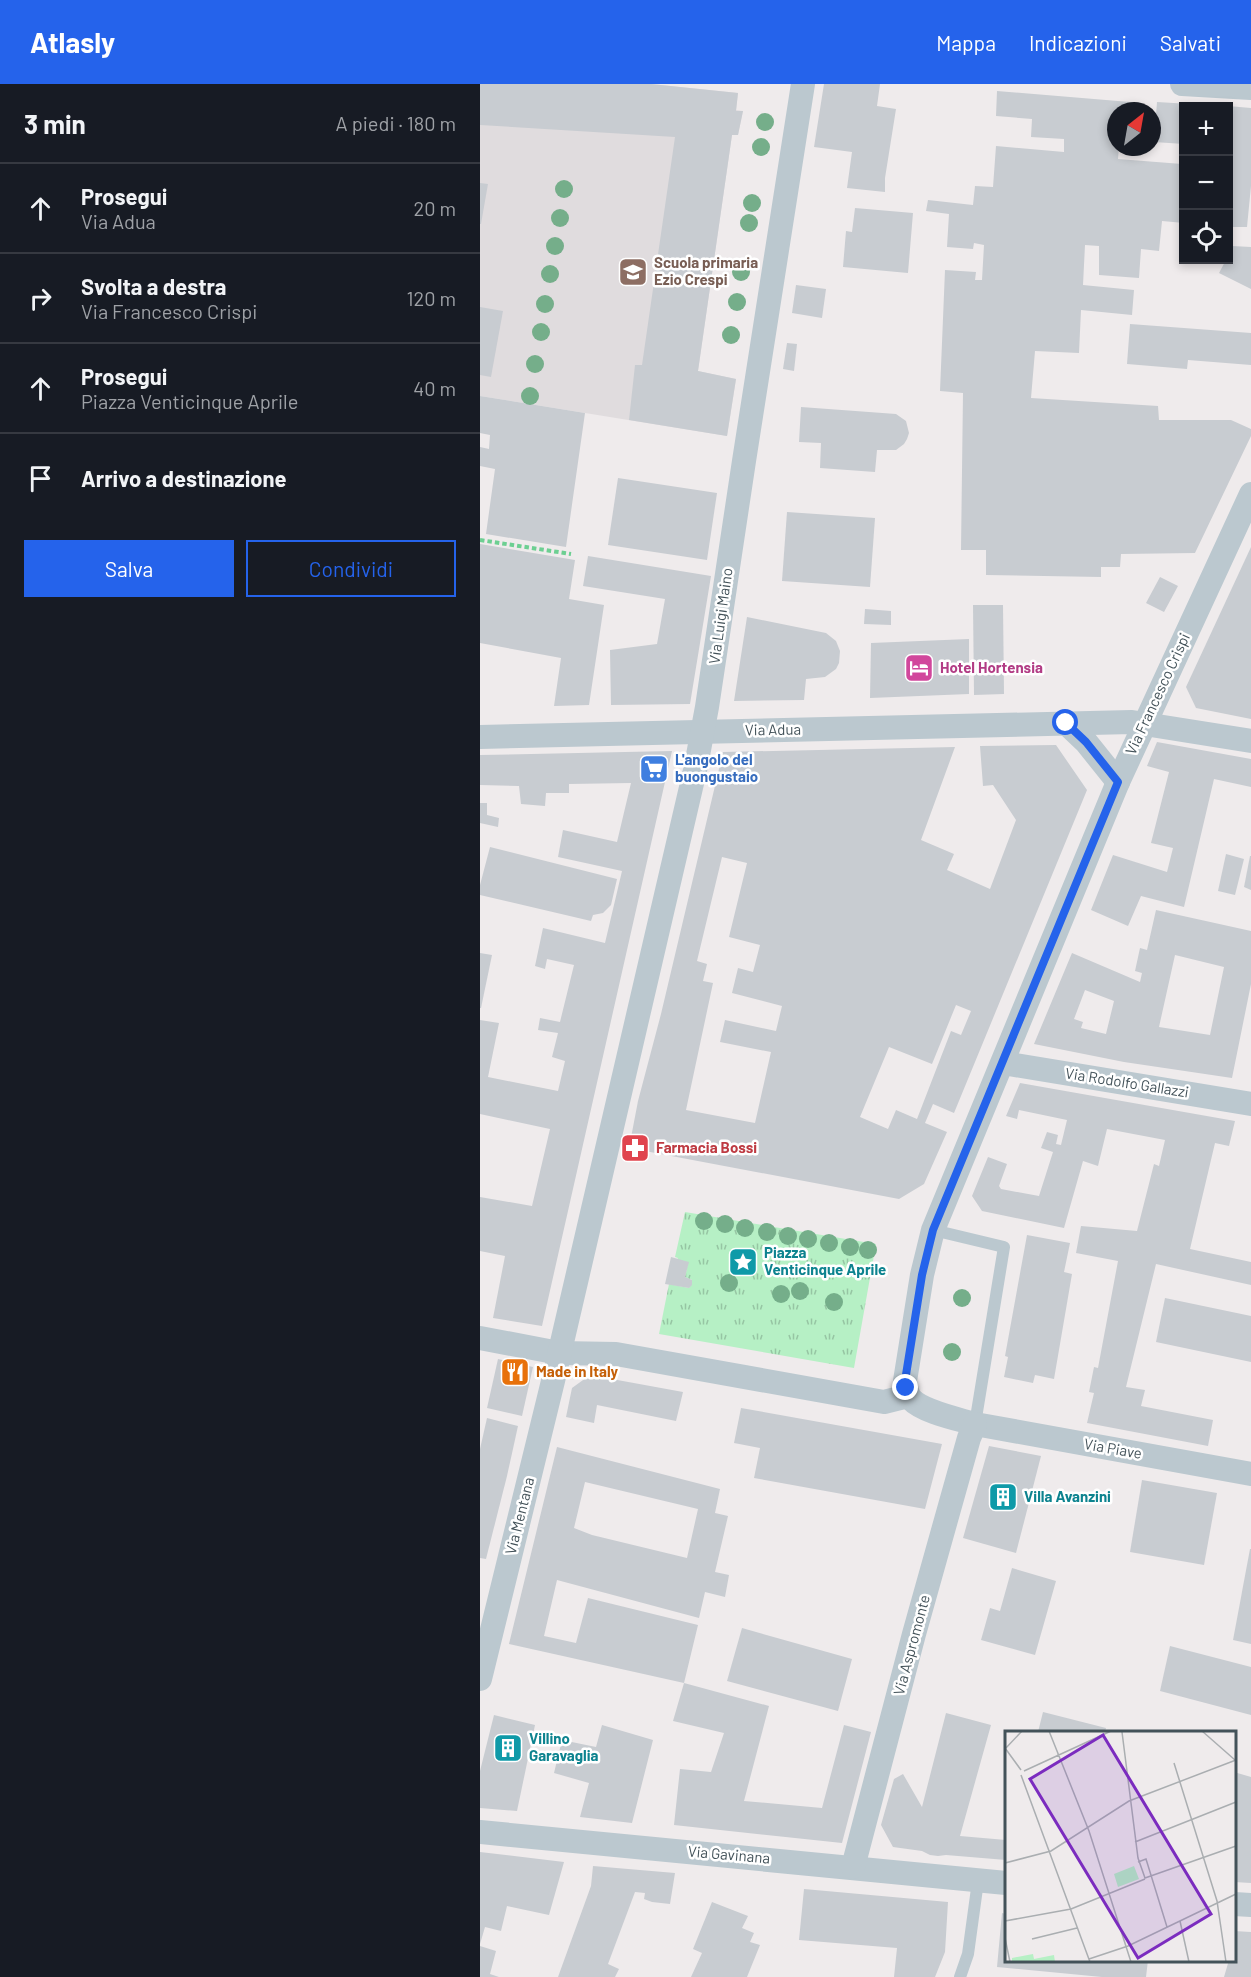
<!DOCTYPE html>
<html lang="it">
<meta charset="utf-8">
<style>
:root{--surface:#171b24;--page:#20242c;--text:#f1f3f6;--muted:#9ea1a6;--line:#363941;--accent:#2563eb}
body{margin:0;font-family:Barlow,sans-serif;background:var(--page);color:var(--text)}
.controls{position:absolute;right:18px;top:18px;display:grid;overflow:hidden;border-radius:0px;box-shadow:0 3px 9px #0003}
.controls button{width:54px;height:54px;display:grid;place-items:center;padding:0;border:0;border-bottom:2px solid var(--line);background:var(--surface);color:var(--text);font:30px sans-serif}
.compass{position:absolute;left:627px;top:18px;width:54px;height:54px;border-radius:50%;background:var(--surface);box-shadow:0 3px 9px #0003;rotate:31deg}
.stop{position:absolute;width:18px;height:18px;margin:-14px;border:4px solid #2563eb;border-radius:50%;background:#fff}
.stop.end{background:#2563eb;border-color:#fff;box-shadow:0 2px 6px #0008}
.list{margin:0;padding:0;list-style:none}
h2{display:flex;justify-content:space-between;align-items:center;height:78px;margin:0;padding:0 24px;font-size:26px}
h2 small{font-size:20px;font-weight:400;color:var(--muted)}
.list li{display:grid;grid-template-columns:39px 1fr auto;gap:18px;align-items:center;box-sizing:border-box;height:90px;padding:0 24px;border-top:2px solid var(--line)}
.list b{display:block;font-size:22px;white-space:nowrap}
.list p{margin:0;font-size:20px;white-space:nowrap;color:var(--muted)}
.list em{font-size:20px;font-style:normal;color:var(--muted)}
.actions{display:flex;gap:12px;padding:18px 24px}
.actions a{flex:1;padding:14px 0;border:2px solid var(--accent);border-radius:0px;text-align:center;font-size:21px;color:var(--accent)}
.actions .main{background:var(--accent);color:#fff}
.icon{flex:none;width:33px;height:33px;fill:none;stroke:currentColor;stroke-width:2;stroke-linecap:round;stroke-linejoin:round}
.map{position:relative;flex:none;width:771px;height:1893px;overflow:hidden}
header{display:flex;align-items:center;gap:36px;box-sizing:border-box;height:84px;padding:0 30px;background:var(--accent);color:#fff}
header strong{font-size:28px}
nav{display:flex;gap:33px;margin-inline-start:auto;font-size:21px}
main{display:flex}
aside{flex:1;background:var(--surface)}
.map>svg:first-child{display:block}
.education{fill:#e0dcde}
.park{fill:url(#park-tufts)}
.building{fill:#c8ccd1;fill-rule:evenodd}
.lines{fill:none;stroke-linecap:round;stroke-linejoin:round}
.path{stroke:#6dcf92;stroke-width:4;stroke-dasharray:4.5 3;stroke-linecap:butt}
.lane{stroke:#bbc8cf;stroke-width:12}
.street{stroke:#bbc8cf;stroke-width:24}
.tree{fill:#75ae8a}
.route{stroke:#2563eb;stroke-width:8}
.labels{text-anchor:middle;stroke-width:5;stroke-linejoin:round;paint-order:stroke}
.education-label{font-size:15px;font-weight:bold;fill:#785e54;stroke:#fff;text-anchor:start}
.street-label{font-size:15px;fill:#435259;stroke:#fff}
.hotel-label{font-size:15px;font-weight:bold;fill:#b23c85;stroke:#fff;text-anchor:start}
.shop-label{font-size:15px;font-weight:bold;fill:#366cbe;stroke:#fff;text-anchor:start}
.health-label{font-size:15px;font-weight:bold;fill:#be3a42;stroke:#fff;text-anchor:start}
.culture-label{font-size:15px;font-weight:bold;fill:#0d838f;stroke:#fff;text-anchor:start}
.food-label{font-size:15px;font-weight:bold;fill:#c56008;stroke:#fff;text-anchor:start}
.inset-road{fill:none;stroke:#aaaeb1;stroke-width:1.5}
.view{fill:#7b2cbf;fill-opacity:0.15;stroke:#7b2cbf;stroke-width:3}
.inset-edge{fill:none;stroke:#435259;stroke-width:3}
</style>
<header>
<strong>Atlasly</strong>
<nav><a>Mappa</a><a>Indicazioni</a><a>Salvati</a></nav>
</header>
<main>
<aside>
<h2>3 min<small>A piedi · 180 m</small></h2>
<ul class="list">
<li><svg class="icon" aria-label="ahead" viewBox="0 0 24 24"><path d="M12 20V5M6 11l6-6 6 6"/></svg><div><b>Prosegui</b><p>Via Adua</p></div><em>20 m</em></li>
<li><svg class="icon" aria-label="right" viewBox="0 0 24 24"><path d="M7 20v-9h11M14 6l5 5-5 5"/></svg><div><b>Svolta a destra</b><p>Via Francesco Crispi</p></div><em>120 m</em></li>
<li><svg class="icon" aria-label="ahead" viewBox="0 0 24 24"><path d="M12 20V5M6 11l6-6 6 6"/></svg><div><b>Prosegui</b><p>Piazza Venticinque Aprile</p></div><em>40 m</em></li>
<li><svg class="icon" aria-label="arrive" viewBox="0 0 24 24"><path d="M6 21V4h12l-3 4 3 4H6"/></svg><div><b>Arrivo a destinazione</b></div></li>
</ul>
<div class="actions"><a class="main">Salva</a><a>Condividi</a></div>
</aside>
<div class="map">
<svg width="771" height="1893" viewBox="0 0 771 1893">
<defs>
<pattern id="park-tufts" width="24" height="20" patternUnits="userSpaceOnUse" patternTransform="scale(1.5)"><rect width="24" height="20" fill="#b6f0c5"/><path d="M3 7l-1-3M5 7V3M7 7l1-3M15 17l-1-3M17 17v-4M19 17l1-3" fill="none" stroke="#96c5a3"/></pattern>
</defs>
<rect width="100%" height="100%" fill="#efebec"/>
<!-- education -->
<path class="education" d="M0 0H171L258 9 256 26 263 27 258 51H252L218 287 256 295 247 352 0 312Z"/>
<!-- park -->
<path class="park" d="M205 1128 396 1160 374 1284 179 1250 189 1200 209 1204 212 1196 205 1193 208 1179 197 1176 198 1174 195 1173Z"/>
<!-- building -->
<g class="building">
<path d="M0 0H171L258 9 256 27H263L258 51H252L218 287 256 295 247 352 149 336 155 281H162L195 53 0 41Z"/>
<path d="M344 0H400L397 22 416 25 405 94V108L367 104 372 68 334 63Z"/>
<path d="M517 7 662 19 661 27H636V63H639L638 75 702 80 701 88 704 89V139L682 137 679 167 661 165 659 194 619 191V162L605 161 603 201 654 206 652 231 601 226 599 269 555 267 551 314 678 322 679 336H751L771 345V352L715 469 641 470 640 483H621V493L506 491V466H481L483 309 460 307 465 186 496 188 495 196H502L504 161 494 159 493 165 467 163 469 130 446 127 448 116 493 121 495 102 513 103 516 62 584 68V55L551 53 552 35 516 32Z"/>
<path d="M677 18 727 21V22H704V60L674 58Z"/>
<path d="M748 22 771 24V102L767 143H748Z"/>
<path d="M0 99 8 100 1 140H0Z"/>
<path d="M375 124 433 129 428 189 363 183 366 147 372 148Z"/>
<path d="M752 162 771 163V205L739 189 746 176H748V170Z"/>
<path d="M316 201 346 205 342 234 312 229Z"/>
<path d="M0 223 23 227 11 293 0 291Z"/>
<path d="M650 240 771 249V281L708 276 707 285 647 280Z"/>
<path d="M307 259 317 260 314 287 303 285Z"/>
<path d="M0 312 105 329 86 463 6 450 15 385 0 382V363L9 365 10 351 0 349Z"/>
<path d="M321 323 416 330 426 337 429 349 427 355 424 360 416 366H397L395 388 340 384 341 359 319 358Z"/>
<path d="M138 394 237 409 227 476 128 461Z"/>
<path d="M307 428 395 434 390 503 302 497Z"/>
<path d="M0 460 95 476 89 515 124 521 109 621 74 622 81 574 0 559Z"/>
<path d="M771 463V635L716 624 706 603Z"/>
<path d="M108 472 231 492 210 620 131 621 130 566 177 560 185 515 103 502Z"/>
<path d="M680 493 698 502 684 528 666 519Z"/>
<path d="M493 521H523L524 610 494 611Z"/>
<path d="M385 525 411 527V541L384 540Z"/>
<path d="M267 533 346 549 356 557 360 567 359 579 356 585 345 593 326 595 324 616 254 617Z"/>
<path d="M489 555V610L390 614 391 559Z"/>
<path d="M677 658 771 675V703L734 695 704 823 661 812 648 842 611 826 633 771 687 788 693 764 671 759 689 688 667 682Z"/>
<path d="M576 661 607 706 474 1029 453 1020 445 1039 467 1048 444 1100 419 1115 149 1064 158 1017 181 930 243 668 475 663 441 756 474 770 467 786 510 805 536 736 513 701 503 702 500 662ZM242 773 267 779 249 853 280 861 273 888 258 884 252 909 302 922 296 947 245 936 240 958 291 968 275 1039 206 1026 233 899 223 897 227 880 217 877ZM476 921 491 927 481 951 471 947 437 1035 416 1026 408 1045 380 1033 409 963 452 980Z"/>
<path d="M192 667 62 1242 13 1234 25 1172 0 1167V1113L52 1122 70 1045 0 1030V936L19 939 8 993 78 1007 85 977 72 973 78 949 58 946 60 934 80 938 94 881 67 875 65 885 55 882 63 844 125 859 142 787 78 773 83 746 137 758 151 699 89 700V709H66L65 722 41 720 39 702 0 701V671Z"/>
<path d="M0 719H7V731L19 734 18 743 0 739Z"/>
<path d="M10 763 137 795 131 821 123 829 113 831 111 837 0 811V801Z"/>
<path d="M746 770 764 775 755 811 738 807Z"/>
<path d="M770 772H771V806L764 803Z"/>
<path d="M676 826 771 847V900L752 994 644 978 554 960 592 869 660 898 662 889 655 887 660 864 667 866ZM695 871 744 883 730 951 679 943ZM605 906 634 917 626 950 601 944 603 938 594 935Z"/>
<path d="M0 869 12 871 1 924H0Z"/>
<path d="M540 999 755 1037 749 1062 735 1059 710 1165 771 1178V1201L676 1180 646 1303 665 1306 661 1322 733 1336 728 1362 607 1339 614 1309 609 1308 614 1283 618 1284 638 1177 596 1169 601 1142 657 1147 674 1080 679 1082 685 1056 627 1045 618 1082 603 1077 584 1144 502 1127 492 1112 508 1073 527 1080 519 1102 521 1105 559 1112 573 1068 561 1064 567 1048 578 1051 576 1060 581 1061 587 1036 539 1026 537 1035 526 1032Z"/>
<path d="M547 1151 590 1159 584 1188 592 1190 574 1295 555 1291 553 1299 524 1293 528 1273 525 1272Z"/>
<path d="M191 1173 209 1178 205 1193 212 1196V1201L209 1204 185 1200Z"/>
<path d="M685 1214 771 1232V1278L676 1258Z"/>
<path d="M18 1275 53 1283 42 1332 7 1324Z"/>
<path d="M110 1291 203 1308 196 1337 117 1321 114 1339 86 1333 92 1304Z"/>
<path d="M261 1324 462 1360 445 1425 274 1394 280 1364 254 1359Z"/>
<path d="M7 1334 38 1342 27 1392 6 1475 0 1474V1365Z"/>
<path d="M509 1362 561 1372 536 1469 483 1454Z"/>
<path d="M77 1363 240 1405 235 1429 248 1432 235 1488 249 1491 245 1513 225 1508 219 1534 77 1496 64 1552 96 1559 108 1514 218 1541 204 1599 29 1560ZM105 1398 218 1425 207 1474 112 1451 94 1444Z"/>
<path d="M662 1396 737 1409 724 1481 650 1468Z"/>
<path d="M770 1465H771V1560L753 1556Z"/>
<path d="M532 1484 576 1497 555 1571 501 1556 510 1524 520 1527Z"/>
<path d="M262 1544 372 1575 358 1627 247 1597Z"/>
<path d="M690 1562 771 1583V1631L680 1607Z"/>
<path d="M204 1599 289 1622 264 1717 342 1724 364 1641 391 1648 362 1759 194 1741 200 1685 231 1688 244 1649 193 1637Z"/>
<path d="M563 1628 626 1644 625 1648H558Z"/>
<path d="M466 1629 511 1641 480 1752 526 1756V1776L466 1771 458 1772 450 1771 442 1767 413 1763 401 1741 414 1695 423 1690 442 1723Z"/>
<path d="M14 1631 55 1641 37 1727 0 1724V1687Z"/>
<path d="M122 1641 173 1656 152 1739 100 1733 109 1699 74 1689 82 1656 116 1663Z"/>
<path d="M754 1688 771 1693V1799L754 1798Z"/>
<path d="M0 1768 84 1778 69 1831 27 1822 21 1847 5 1843 0 1860Z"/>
<path d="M113 1782 195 1789 190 1820 172 1818 164 1815 165 1809 155 1808 128 1880 139 1885 135 1893H78L111 1802Z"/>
<path d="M324 1805 468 1818 465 1868 455 1893H414L417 1864 319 1856Z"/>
<path d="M232 1818 268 1832 262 1844 274 1849 270 1858 280 1861 267 1893H211L222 1869 213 1865Z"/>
<path d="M522 1829 526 1830V1876H668L666 1893H622L517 1883Z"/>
<path d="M754 1847 771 1848V1893H744L749 1876H754Z"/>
<path d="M0 1862 16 1867 10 1890 19 1893H0Z"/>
</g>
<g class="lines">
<!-- path -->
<path class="path" d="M0 456 91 470"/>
<!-- lane -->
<g class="lane">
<path d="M453 1146 524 1163 495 1340"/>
<path d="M480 1893 488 1870 498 1797"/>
</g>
<!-- street -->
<g class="street">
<path d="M702 0 771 4"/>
<path d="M771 410 638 698 453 1146 442 1191 425 1297C426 1304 427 1310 431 1315 443 1328 478 1335 495 1340L771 1390"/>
<path d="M586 639 606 658 638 698"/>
<path d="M0 653 652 638 771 657"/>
<path d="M523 979 771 1020"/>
<path d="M0 1254 79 1269 136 1270 404 1318 428 1312"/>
<path d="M0 1595 73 1297 216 682 227 623 264 377 323 0"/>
<path d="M0 1748 526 1799"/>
<path d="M373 1783 434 1550 489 1354 495 1340"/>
<path d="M754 1820 771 1821"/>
</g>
</g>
<!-- trees -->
<g class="tree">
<circle cx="285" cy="38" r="9"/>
<circle cx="281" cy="63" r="9"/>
<circle cx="84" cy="105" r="9"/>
<circle cx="272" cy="119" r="9"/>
<circle cx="80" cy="134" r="9"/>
<circle cx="269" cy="139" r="9"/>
<circle cx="75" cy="162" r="9"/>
<circle cx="261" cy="188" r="9"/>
<circle cx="70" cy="190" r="9"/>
<circle cx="257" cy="218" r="9"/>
<circle cx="65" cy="220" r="9"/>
<circle cx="61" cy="248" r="9"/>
<circle cx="251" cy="251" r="9"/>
<circle cx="55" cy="280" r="9"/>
<circle cx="50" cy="312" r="9"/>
<circle cx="224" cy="1137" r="9"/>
<circle cx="245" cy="1140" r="9"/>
<circle cx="265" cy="1144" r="9"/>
<circle cx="287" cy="1148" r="9"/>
<circle cx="308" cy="1152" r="9"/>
<circle cx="328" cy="1155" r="9"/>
<circle cx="349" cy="1159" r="9"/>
<circle cx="370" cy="1163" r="9"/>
<circle cx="388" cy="1166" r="9"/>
<circle cx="249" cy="1199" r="9"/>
<circle cx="320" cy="1207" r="9"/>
<circle cx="301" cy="1210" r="9"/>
<circle cx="482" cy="1214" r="9"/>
<circle cx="354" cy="1218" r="9"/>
<circle cx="472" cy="1268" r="9"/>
</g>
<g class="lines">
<!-- route -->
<path class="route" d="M426 1304 425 1297 442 1191 453 1146 638 698 606 658 586 639"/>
</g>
<!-- icons -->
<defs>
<g id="school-square" transform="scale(1.5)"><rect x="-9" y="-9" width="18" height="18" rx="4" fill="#8d6e63" stroke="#fff"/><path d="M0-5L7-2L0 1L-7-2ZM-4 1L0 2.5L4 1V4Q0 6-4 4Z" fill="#fff"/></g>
<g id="hotel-square" transform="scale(1.5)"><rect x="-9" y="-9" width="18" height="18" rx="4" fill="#d1479c" stroke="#fff"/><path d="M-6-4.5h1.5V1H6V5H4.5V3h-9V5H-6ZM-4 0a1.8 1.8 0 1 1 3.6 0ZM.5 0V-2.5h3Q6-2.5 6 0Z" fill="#fff"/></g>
<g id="supermarket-square" transform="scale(1.5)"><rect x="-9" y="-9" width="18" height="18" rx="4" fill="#3f7fe0" stroke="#fff"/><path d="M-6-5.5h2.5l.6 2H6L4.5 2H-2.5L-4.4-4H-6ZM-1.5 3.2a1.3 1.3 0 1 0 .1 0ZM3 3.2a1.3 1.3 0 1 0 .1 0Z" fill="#fff"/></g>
<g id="pharmacy-square" transform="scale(1.5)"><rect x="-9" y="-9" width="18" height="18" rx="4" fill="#e0444e" stroke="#fff"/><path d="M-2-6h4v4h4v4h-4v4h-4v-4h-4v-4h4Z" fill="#fff"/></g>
<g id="sight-square" transform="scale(1.5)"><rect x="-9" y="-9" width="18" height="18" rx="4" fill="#0f9aa8" stroke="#fff"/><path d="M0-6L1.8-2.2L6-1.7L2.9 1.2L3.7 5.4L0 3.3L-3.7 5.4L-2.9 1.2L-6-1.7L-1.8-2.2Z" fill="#fff"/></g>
<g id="restaurant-square" transform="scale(1.5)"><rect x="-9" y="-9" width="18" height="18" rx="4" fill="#e8710a" stroke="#fff"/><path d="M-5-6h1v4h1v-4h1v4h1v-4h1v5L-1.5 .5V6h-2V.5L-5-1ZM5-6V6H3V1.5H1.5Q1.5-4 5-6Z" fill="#fff"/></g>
<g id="building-square" transform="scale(1.5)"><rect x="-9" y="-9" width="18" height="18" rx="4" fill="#0f9aa8" stroke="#fff"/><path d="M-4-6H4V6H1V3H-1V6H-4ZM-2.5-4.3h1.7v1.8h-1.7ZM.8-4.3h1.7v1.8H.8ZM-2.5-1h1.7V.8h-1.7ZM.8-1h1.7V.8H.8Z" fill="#fff"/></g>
</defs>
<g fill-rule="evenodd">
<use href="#school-square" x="153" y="188"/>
<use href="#hotel-square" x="439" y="584"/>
<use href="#supermarket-square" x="174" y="685"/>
<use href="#pharmacy-square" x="155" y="1064"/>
<use href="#sight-square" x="263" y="1178"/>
<use href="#restaurant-square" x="35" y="1288"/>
<use href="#building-square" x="523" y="1413"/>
<use href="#building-square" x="28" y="1664"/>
</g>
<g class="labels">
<!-- education labels -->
<g class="education-label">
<text x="174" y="184">Scuola primaria<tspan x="174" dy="17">Ezio Crespi</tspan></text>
</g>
<!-- street labels -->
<g class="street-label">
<text transform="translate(241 532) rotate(-82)" y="5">Via Luigi Maino</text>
<text transform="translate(678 610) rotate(-65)" y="5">Via Francesco Crispi</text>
<text transform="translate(293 646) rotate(-1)" y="5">Via Adua</text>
<text transform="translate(647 999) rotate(9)" y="5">Via Rodolfo Gallazzi</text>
<text transform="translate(633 1365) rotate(10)" y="5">Via Piave</text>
<text transform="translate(40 1432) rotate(-76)" y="5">Via Mentana</text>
<text transform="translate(432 1561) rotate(-75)" y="5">Via Aspromonte</text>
<text transform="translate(249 1771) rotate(5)" y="5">Via Gavinana</text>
</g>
<!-- hotel labels -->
<g class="hotel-label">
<text x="460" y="589">Hotel Hortensia</text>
</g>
<!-- shop labels -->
<g class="shop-label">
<text x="195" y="681">L'angolo del<tspan x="195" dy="17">buongustaio</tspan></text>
</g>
<!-- health labels -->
<g class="health-label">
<text x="176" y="1069">Farmacia Bossi</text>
</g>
<!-- culture labels -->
<g class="culture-label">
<text x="284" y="1174">Piazza<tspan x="284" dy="17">Venticinque Aprile</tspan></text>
<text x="544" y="1418">Villa Avanzini</text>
<text x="49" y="1660">Villino<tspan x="49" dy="17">Garavaglia</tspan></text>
</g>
<!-- food labels -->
<g class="food-label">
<text x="56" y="1293">Made in Italy</text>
</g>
</g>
<!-- overview -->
<g transform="translate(525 1647)">
<rect width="231" height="231" fill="#efebec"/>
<path d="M129 135 134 148 113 156 109 143ZM28 223 29 228 49 224 50 231H7V227Z" fill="#b6f0c5"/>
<path class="inset-road" d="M44 0 84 100 126 231M197 0 230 29M117 1 133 127 140 147 231 115M0 17 16 39M0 18 17 0M169 32 212 170 221 231M19 40 106 0M16 44 85 231M130 111 231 71M133 131 141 128 162 196M0 132 46 120 124 70 231 29M0 190 66 178 140 148M175 190 184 231M0 207 5 231M27 208 72 197M84 228 123 215 231 163"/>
<path class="view" d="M98 4 206 183 133 227 25 48Z"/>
<rect width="231" height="231" class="inset-edge"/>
</g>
</svg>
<div class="controls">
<button>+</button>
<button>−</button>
<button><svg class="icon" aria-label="locate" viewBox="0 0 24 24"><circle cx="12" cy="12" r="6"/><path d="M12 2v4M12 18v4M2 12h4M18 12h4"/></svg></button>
</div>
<svg class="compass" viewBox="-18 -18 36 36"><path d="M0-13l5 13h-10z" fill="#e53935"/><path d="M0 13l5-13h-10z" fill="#9ea1a6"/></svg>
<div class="stop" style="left:586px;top:639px"></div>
<div class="stop end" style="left:426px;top:1304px"></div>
</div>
</main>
